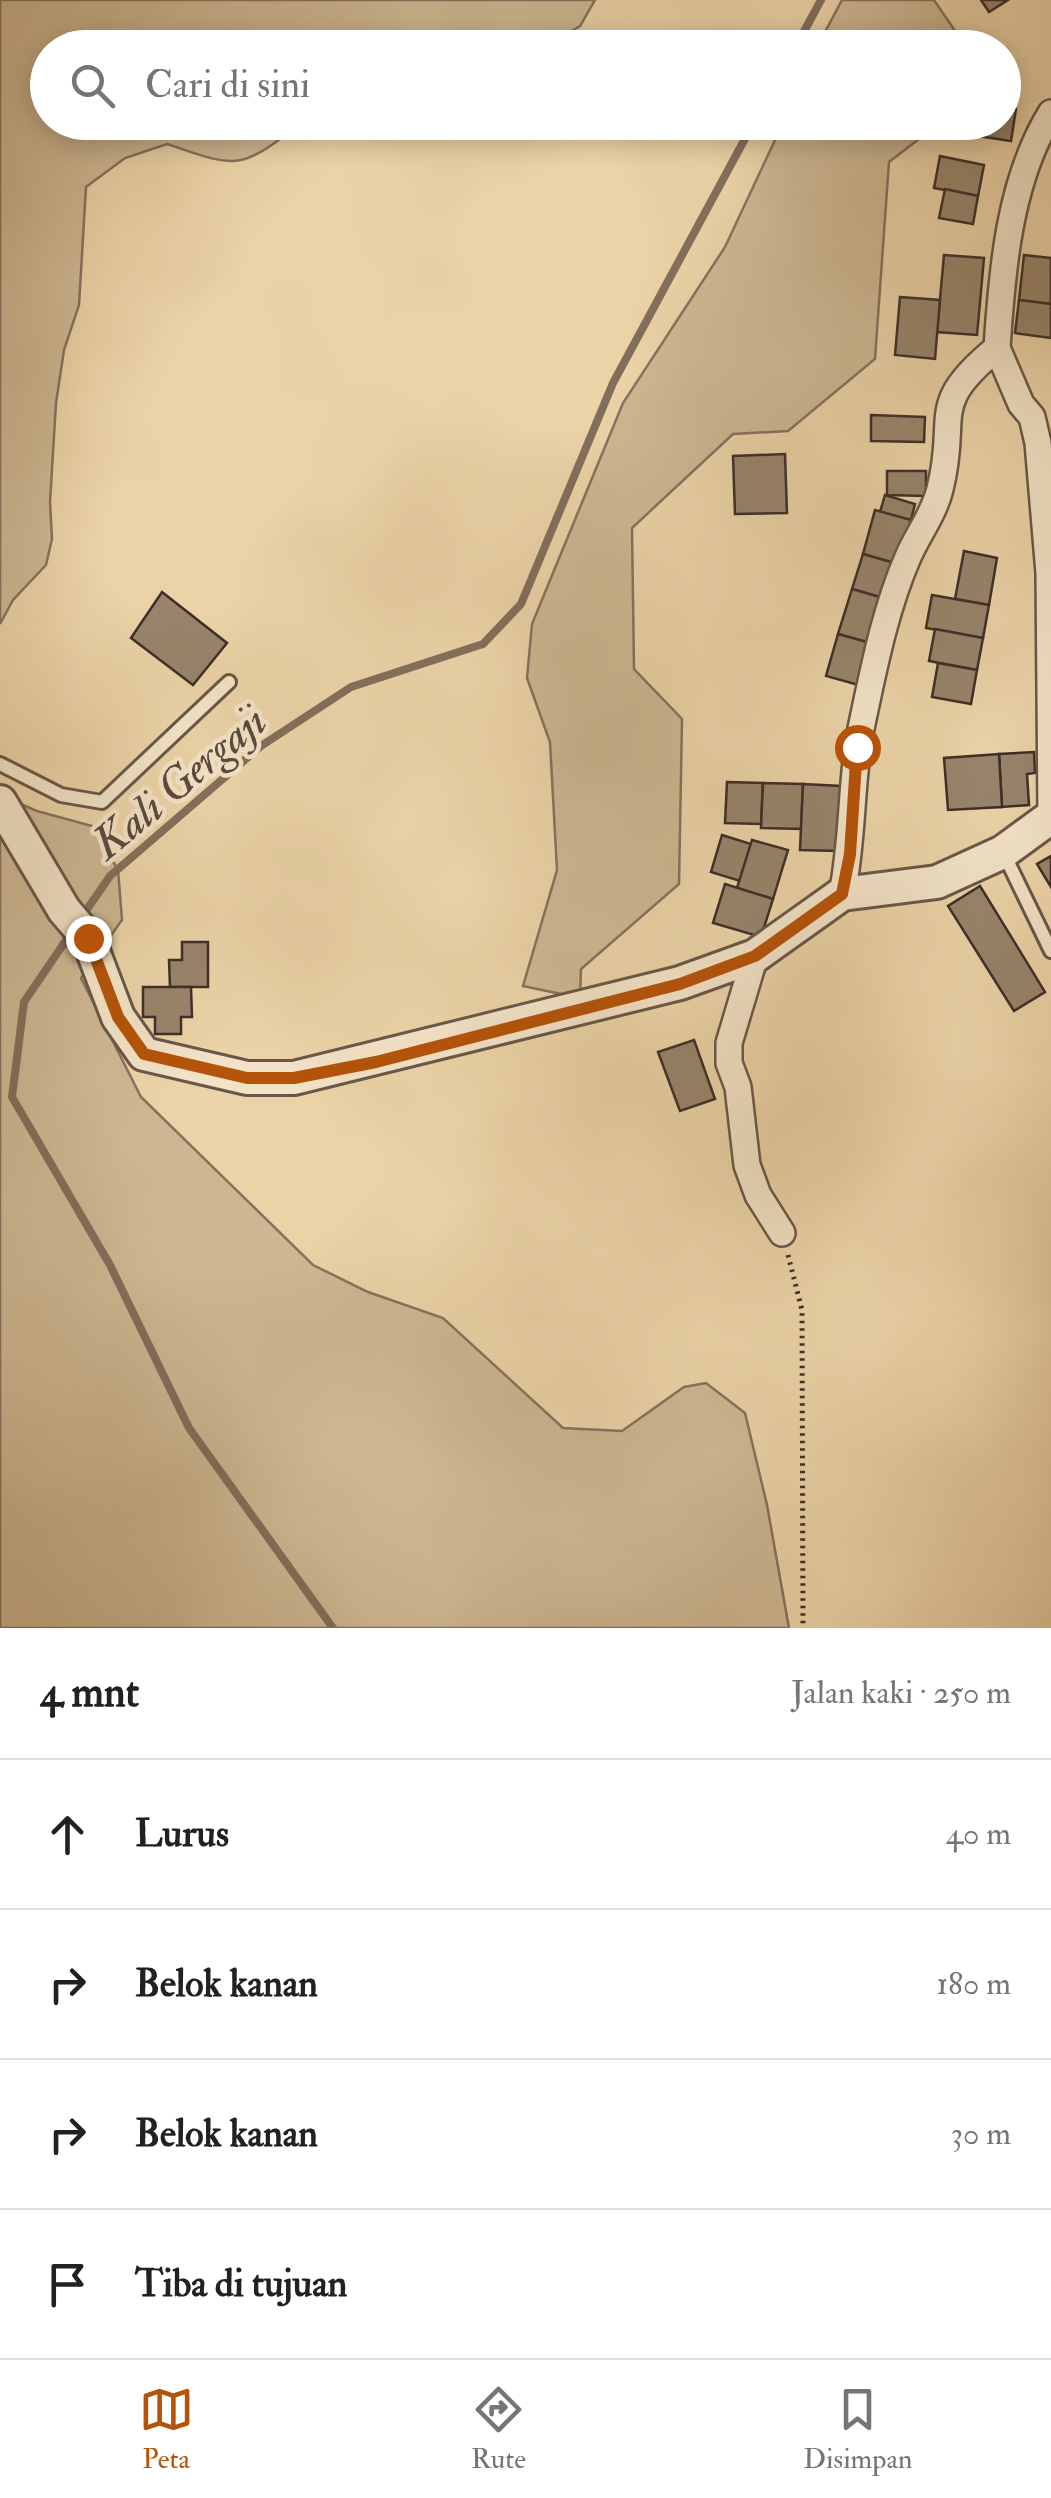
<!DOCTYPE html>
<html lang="id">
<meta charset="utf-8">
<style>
:root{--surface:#fff;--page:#f2f2f2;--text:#202124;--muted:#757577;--line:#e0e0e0;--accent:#b45309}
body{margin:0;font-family:"IM FELL Double Pica",serif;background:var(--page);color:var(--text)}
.stop{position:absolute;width:30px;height:30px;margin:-22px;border:8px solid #b45309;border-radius:50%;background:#fff}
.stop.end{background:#b45309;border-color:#fff;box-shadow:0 2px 10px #0008}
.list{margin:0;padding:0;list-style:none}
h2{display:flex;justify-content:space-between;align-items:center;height:130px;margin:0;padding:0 40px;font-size:42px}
h2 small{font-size:32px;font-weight:400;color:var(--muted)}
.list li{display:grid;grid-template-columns:65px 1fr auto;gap:30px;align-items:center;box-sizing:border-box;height:150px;padding:0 40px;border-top:2px solid var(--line)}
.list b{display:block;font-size:38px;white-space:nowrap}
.list em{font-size:32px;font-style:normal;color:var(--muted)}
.icon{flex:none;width:55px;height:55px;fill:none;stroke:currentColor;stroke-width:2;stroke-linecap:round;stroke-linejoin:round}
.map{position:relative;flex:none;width:1051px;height:1628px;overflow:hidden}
.search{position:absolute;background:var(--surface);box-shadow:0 5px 25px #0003;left:30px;right:30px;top:30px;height:110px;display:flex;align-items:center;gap:25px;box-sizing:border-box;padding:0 35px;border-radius:55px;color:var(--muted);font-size:38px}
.sheet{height:730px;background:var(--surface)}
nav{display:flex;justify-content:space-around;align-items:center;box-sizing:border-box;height:140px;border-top:2px solid var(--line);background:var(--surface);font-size:28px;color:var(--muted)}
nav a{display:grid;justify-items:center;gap:5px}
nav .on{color:var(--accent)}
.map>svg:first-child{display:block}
.green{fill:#cdb792;stroke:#85725e;stroke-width:2.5}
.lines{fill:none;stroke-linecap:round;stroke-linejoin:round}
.stream{stroke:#826f5b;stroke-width:8}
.building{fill:#97846b;stroke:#3d2e29;stroke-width:2.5}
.service-casing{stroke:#685748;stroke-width:18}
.minor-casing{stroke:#685748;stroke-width:30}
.tertiary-casing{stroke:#685748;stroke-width:38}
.path{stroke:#3d2e29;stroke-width:5;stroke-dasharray:2.5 5;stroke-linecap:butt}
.service{stroke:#f2e2c6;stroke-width:12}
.minor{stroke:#f2e2c6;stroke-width:25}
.tertiary{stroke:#f2e2c6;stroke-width:32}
.route{stroke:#b45309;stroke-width:12}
.labels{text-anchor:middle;stroke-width:9;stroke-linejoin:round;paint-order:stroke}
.water-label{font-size:45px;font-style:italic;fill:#5a493e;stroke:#f2e2c6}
</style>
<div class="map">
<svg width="1051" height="1628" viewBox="0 0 1051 1628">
<rect width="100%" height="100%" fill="#ebd3a7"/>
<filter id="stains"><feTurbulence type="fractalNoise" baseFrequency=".002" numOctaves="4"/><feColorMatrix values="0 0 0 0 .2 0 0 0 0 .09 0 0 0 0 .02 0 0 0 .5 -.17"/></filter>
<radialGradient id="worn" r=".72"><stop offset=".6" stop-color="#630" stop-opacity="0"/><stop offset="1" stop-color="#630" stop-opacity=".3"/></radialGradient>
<!-- green -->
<g class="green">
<path d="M0 0H595L580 26 558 39 391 48H48V122L302 123C239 170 240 169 167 144L125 158 86 187 79 305 64 350 56 403 50 502 52 539 46 565 13 600 0 624Z"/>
<path d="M842 0H934L966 47H817Z"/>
<path d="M783 123H940L889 162 875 359 788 431 733 434 632 528 634 669 682 719 679 884 581 969 580 998 523 986 557 870 550 742 527 678 532 624 623 403 725 247Z"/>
<path d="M0 795 37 811 92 826 118 870 122 920 81 978 141 1097 313 1265 368 1292 443 1318 563 1428 622 1431 684 1387 706 1383 745 1413 767 1505 789 1628H0Z"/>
</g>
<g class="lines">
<!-- stream -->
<g class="stream">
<path d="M795 48 821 0"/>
<path d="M81 918 110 876 261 746 351 687 483 644 521 604 613 383 754 122"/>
<path d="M73 930 24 1002 12 1097 110 1265 189 1428 333 1628"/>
</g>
</g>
<!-- building -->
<g class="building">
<path d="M981 0H1008L989 12Z"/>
<path d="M1004 107 1016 109 1011 141 971 135 973 122H1004Z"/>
<path d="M940 156 984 165 978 196 934 188Z"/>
<path d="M945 189 978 196 973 224 939 218Z"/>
<path d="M944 255 984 258 977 335 937 332Z"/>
<path d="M1024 255 1051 258V304L1019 300Z"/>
<path d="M900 297 940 300 935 359 895 355Z"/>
<path d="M1019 300 1051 304V338L1015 333Z"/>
<path d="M871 415 925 417 924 442 871 441Z"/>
<path d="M785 454 787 513 735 514 733 456Z"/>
<path d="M887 471H926V496L887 495Z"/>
<path d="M885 495 915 504 911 520 880 512Z"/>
<path d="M875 510 911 520 898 564 863 554Z"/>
<path d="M964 551 997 558 989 605 955 599Z"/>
<path d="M863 554 898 564 887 599 852 589Z"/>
<path d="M852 589 887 599 874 644 838 634Z"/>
<path d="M162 592 227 643 193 685 131 638Z"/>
<path d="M932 595 989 605 983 638 926 628Z"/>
<path d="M935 629 983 638 977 670 929 661Z"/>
<path d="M838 634 874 644 862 686 826 676Z"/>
<path d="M938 663 977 670 971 704 932 697Z"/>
<path d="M1034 752 1035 773 1027 774 1029 805 1002 807 999 754Z"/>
<path d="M999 754 1002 807 948 810 944 758Z"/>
<path d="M727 782 763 783 761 824 725 823Z"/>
<path d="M763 783 803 784 801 829 761 828Z"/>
<path d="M803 784 841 786 839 851 800 850Z"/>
<path d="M722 835 751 844 740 881 711 872Z"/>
<path d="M752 840 788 850 773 899 737 888Z"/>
<path d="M1051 856V887L1037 864Z"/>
<path d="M725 884 773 899 761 937 713 923Z"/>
<path d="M980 886 1045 992 1014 1011 948 906Z"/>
<path d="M182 942H208V987H170L169 960H182Z"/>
<path d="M143 987H191L192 1017H181V1034H155V1017H143Z"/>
<path d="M694 1040 715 1099 680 1111 658 1052Z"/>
</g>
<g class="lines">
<!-- service casing -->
<g class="service-casing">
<g id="service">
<path d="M0 764 61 795 102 802 229 682"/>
<path d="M1004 854 1051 951"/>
</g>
</g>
<!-- minor casing -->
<g class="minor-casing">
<g id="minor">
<path d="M997 348 1021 404 1032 417 1038 443 1049 573 1051 817"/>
<path d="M842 894C854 836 850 777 863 719 874 667 886 607 908 557 918 534 934 514 940 489 959 414 926 406 997 348 1002 271 1009 181 1051 113"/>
<path d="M755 956 729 1043V1063L738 1087 747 1165 758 1195 782 1233"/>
</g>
</g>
<!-- tertiary casing -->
<g class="tertiary-casing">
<path id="tertiary" d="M0 802 64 910 88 938 118 1017 144 1054 247 1078H294L680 983 755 956 842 894 937 882 1003 852 1051 817"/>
</g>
<!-- path -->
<path class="path" d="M788 1255 802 1310 803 1628"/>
<!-- service -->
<use href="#service" class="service"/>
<!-- minor -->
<use href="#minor" class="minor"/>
<!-- tertiary -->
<use href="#tertiary" class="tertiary"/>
</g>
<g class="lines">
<!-- route -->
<path class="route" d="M88 938 118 1017 144 1054 247 1078H294L376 1062 680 984 755 956 842 894 850 854 857 747"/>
</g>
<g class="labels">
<!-- water labels -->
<g class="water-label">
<text transform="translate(178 781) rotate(-40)" y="16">Kali Gergaji</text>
</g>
</g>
<rect width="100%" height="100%" filter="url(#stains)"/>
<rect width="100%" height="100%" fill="url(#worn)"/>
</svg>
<div class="stop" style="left:857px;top:747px"></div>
<div class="stop end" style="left:88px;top:938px"></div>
<div class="search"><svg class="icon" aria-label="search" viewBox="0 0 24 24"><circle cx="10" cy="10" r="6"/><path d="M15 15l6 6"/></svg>Cari di sini</div>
</div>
<section class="sheet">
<h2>4 mnt<small>Jalan kaki · 250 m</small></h2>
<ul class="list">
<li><svg class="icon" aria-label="ahead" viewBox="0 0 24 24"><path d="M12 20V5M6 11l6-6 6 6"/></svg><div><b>Lurus</b></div><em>40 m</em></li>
<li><svg class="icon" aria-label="right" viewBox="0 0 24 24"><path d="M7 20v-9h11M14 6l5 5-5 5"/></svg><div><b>Belok kanan</b></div><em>180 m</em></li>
<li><svg class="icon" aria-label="right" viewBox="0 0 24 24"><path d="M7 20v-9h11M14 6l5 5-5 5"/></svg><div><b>Belok kanan</b></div><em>30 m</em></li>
<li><svg class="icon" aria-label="arrive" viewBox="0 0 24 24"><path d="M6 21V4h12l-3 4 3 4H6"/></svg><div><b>Tiba di tujuan</b></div></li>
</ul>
</section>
<nav>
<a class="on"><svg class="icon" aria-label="map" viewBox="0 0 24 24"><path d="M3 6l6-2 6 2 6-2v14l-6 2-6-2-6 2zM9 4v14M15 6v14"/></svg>Peta</a>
<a><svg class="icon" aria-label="directions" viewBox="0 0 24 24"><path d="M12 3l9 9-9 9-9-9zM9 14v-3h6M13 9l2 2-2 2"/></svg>Rute</a>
<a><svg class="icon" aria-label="saved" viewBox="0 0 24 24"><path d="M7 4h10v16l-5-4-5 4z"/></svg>Disimpan</a>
</nav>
